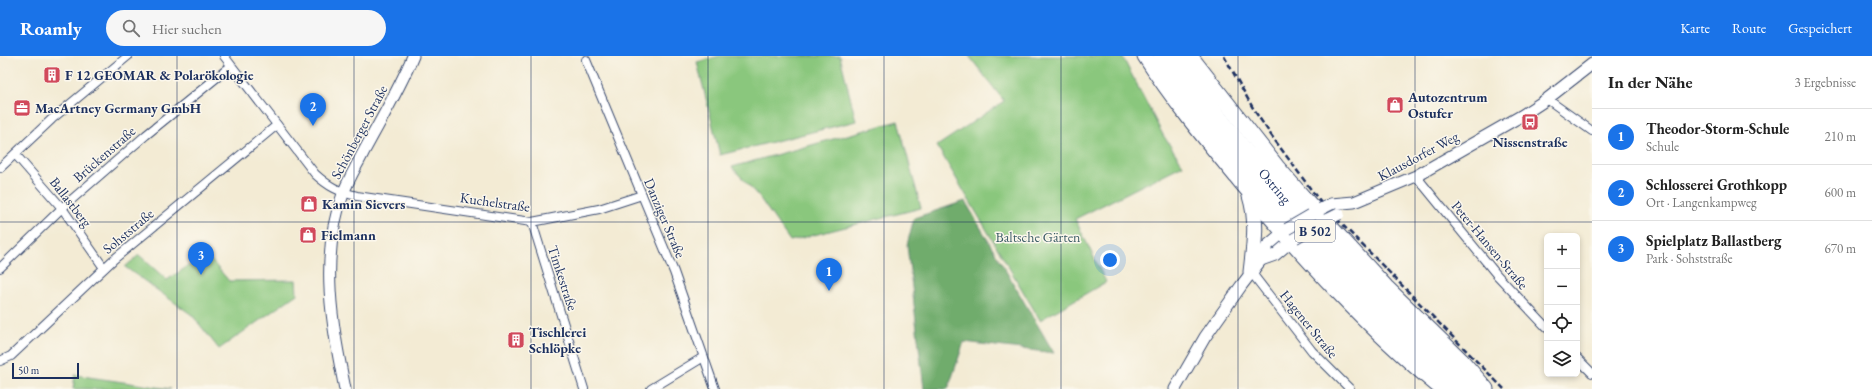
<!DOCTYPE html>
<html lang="de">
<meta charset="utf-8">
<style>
:root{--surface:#fff;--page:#f6f6f6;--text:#222;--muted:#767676;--line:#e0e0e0;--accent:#1a73e8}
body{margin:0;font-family:"EB Garamond",serif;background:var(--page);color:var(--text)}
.controls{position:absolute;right:12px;bottom:12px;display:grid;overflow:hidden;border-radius:6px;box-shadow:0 2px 6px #0003}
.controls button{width:36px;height:36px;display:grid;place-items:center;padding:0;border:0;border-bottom:1px solid var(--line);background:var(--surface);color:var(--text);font:20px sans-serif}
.scale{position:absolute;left:12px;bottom:10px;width:67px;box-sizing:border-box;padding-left:4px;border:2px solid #1b2f5e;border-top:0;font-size:11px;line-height:14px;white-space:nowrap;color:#1b2f5e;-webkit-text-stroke:3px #fbf7ec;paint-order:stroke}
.you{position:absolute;left:1110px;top:204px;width:14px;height:14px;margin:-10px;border:3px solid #fff;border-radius:50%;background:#1a73e8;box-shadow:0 0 0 6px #1a73e833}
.badge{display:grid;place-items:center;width:26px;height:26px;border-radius:50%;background:var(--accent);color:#fff;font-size:13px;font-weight:700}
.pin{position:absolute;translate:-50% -33px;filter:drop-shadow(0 1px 2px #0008)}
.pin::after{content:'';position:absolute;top:21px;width:14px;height:12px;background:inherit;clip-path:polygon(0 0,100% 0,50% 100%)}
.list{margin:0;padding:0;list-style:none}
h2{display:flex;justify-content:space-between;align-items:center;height:52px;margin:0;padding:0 16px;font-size:17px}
h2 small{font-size:13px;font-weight:400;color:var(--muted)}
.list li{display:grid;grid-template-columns:26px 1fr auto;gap:12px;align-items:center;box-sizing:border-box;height:56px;padding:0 16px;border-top:1px solid var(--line)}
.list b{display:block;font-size:15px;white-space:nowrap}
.list p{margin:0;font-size:13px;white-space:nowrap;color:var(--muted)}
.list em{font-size:13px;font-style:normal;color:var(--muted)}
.icon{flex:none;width:22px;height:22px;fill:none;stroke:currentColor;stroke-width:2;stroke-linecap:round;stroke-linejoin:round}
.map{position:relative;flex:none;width:1592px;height:333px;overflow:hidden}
header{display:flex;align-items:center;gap:24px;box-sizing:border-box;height:56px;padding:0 20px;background:var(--accent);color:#fff}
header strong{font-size:19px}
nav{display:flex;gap:22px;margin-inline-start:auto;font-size:14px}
.search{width:280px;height:36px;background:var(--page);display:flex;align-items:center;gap:10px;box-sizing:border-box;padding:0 14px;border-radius:22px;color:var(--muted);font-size:15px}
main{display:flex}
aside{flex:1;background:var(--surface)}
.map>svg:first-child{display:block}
.green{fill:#8ac77d;stroke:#527b6e}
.forest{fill:#6fac6c;stroke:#456e65}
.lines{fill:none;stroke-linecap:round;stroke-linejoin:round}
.street-casing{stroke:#3b4b70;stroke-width:10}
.secondary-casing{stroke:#3b4b70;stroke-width:13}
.highway-casing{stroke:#3b4b70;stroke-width:17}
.street{stroke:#fff;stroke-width:8}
.secondary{stroke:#fff;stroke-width:11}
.highway{stroke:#fff;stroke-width:15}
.rail{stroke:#1b2f5e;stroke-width:2.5;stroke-dasharray:6 3;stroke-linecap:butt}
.secondary-bridge-casing{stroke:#3b4b70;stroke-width:13;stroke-linecap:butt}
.secondary-bridge{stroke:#fff;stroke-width:11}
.grid{fill:none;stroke:#1b2f5e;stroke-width:1;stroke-opacity:0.55}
.labels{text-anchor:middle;stroke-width:3;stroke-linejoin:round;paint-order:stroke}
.shield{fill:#fbf7ec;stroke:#5e6b89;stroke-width:1}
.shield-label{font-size:13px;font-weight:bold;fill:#1b2f5e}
.poi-label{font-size:14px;font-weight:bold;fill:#1b2f5e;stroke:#fbf7ec;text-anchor:start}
.street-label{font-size:14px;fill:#1b2f5e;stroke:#fbf7ec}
.park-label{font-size:14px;fill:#3c5d67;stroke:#fbf7ec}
</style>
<header>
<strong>Roamly</strong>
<div class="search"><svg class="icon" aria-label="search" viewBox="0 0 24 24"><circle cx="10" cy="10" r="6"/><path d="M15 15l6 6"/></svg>Hier suchen</div>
<nav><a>Karte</a><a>Route</a><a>Gespeichert</a></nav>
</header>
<main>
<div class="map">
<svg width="1592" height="333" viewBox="0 0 1592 333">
<rect width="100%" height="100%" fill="#fbf7ec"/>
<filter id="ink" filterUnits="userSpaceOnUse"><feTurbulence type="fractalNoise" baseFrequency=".025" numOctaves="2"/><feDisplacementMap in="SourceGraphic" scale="8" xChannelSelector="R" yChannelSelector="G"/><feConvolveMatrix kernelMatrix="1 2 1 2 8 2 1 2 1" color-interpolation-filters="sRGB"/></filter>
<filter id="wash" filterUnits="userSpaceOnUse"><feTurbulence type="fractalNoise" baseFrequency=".012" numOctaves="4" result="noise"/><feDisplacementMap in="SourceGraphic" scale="16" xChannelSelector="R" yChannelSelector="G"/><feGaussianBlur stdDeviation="0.9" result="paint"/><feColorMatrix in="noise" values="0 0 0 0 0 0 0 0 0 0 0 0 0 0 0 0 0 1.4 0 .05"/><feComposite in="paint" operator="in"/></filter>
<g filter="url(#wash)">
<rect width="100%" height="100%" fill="#f3ebd4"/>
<!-- green -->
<g class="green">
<path d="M720 0H840L856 65 720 99 697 6Z"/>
<path d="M969 0H1122L1163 79 1183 109 1075 163 1106 226 1040 264 937 90 1004 45Z"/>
<path d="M898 65 921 152 790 185 759 141 732 111Z"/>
<path d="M206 198 229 225 296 224 297 238 219 293 192 259 125 211 139 199 167 224Z"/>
<path d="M75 319 171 333H73Z"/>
</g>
<!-- forest -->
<path class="forest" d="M965 145 1054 297 964 286 948 333H924L907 189 914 162Z"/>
</g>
<g filter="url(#ink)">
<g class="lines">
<!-- street casing -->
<g class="street-casing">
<g id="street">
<path d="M224 0 315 118C328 130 339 136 357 140L532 166 599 153 642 139"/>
<path d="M586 4 674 216 715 333"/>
<path d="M1547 43 1592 75"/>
<path d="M15 98 62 152 104 212"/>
<path d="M0 112 52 63 128 0"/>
<path d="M1416 120 1497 219 1547 272"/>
<path d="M532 166 584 333"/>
<path d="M0 212 62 152 146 79 231 10"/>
<path d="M1251 216 1312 295 1350 333"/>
<path d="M1577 302 1592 317"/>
<path d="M0 305 11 300 113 204 277 69"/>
<path d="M651 333 702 302"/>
</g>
</g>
<!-- secondary casing -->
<g class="secondary-casing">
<g id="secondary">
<path d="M1331 148 1354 146 1416 120 1521 60 1547 43 1592 8"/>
<path d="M1261 204 1275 199 1295 182"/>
<path d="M345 333C332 268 319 202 343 138 348 124 356 111 363 97 380 65 399 34 413 0"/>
<path d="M1175 333 1205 281 1241 230 1261 204 1267 190 1287 173"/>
</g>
</g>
<!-- highway casing -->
<g class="highway-casing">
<g id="highway">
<path d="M1145 0C1173 44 1207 85 1240 125 1302 199 1367 272 1442 333"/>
<path d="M1161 0C1247 124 1347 230 1456 333"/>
<path id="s1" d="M1175 0C1259 123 1364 232 1473 333"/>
<path d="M1190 0 1277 111 1302 140 1386 231 1461 304 1486 333"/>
<path d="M1250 140C1258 165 1254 189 1251 216"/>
</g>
</g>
<!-- street -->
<use href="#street" class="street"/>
<!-- secondary -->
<use href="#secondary" class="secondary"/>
<!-- highway -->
<use href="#highway" class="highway"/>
<!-- rail -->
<path class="rail" d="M1224 0 1254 54 1271 79 1321 147 1504 333"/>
<!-- secondary-bridge casing -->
<g class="secondary-bridge-casing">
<g id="secondary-bridge">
<path d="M1321 153 1331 148"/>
<path d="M1329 163 1339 158"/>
<path d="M1287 173 1311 159"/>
<path d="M1295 182 1319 168"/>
</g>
</g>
<!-- secondary-bridge -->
<use href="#secondary-bridge" class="secondary-bridge"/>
</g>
</g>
<!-- grid -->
<path class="grid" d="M177 0V333M354 0V333M531 0V333M708 0V333M884 0V333M1061 0V333M1238 0V333M1415 0V333M0 166H1592"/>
<!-- icons -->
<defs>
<g id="building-square" transform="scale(0.9)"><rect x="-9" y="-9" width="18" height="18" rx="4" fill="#d1495b" stroke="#fbf7ec"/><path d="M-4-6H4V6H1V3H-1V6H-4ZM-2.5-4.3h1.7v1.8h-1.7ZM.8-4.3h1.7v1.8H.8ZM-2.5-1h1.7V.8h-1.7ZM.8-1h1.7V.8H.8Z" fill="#fff"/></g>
<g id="shop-square" transform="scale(0.9)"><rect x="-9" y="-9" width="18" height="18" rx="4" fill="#d1495b" stroke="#fbf7ec"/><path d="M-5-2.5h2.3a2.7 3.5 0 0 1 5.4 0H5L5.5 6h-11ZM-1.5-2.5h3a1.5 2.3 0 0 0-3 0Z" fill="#fff"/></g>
<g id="office-square" transform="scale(0.9)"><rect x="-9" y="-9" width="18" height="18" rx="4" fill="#d1495b" stroke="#fbf7ec"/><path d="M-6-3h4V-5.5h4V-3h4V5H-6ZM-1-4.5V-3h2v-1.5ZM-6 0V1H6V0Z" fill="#fff"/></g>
<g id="bus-square" transform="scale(0.9)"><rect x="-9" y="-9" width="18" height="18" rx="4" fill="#d1495b" stroke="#fbf7ec"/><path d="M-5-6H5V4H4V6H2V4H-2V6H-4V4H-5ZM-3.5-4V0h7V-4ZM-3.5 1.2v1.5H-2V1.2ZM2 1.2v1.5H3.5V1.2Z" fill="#fff"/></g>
</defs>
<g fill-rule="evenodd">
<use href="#building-square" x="52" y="19"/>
<use href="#shop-square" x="1395" y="49"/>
<use href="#office-square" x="22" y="52"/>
<use href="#bus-square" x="1530" y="66"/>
<use href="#shop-square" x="309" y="148"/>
<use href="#shop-square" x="308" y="179"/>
<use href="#building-square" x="516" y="284"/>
</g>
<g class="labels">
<!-- shield labels -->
<rect class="shield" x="1295" y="164" width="40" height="22" rx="3"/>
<g class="shield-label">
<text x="1315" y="180">B 502</text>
</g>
<!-- poi labels -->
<g class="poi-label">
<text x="65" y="24">F 12 GEOMAR &amp; Polarökologie</text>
<text x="1408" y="46">Autozentrum<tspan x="1408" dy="16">Ostufer</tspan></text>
<text x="35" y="57">MacArtney Germany GmbH</text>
<text x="1530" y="91" text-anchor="middle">Nissenstraße</text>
<text x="322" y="153">Kamin Sievers</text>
<text x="321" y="184">Fielmann</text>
<text x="529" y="281">Tischlerei<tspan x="529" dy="16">Schlöpke</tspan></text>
</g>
<!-- street labels -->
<g class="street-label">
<text transform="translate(359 76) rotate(-62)" y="5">Schönberger Straße</text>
<text transform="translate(104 98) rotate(-41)" y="5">Brückenstraße</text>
<text transform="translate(1418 100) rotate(-28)" y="5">Klausdorfer Weg</text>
<text dy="5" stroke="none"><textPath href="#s1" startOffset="164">Ostring</textPath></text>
<text transform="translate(71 146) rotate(52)" y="5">Ballastberg</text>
<text transform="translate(495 146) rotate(8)" y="5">Kuchelstraße</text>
<text transform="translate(665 162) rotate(67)" y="5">Danziger Straße</text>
<text transform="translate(128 175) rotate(-40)" y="5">Sohststraße</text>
<text transform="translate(1490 189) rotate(50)" y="5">Peter-Hansen-Straße</text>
<text transform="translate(563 222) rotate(72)" y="5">Timkestraße</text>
<text transform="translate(1309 268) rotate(51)" y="5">Hagener Straße</text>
</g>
<!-- park labels -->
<g class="park-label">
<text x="1038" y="186">Baltsche Gärten</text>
</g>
</g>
</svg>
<div class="controls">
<button>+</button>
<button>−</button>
<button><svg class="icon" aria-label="locate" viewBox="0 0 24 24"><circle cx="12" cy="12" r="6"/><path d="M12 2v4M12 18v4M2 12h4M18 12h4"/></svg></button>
<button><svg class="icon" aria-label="layers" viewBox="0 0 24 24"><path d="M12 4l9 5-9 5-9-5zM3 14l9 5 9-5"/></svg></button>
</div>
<div class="scale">50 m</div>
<div class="you"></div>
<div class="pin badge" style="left:829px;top:235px">1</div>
<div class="pin badge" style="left:313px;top:70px">2</div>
<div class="pin badge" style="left:201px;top:219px">3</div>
</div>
<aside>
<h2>In der Nähe<small>3 Ergebnisse</small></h2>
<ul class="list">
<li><span class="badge">1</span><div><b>Theodor-Storm-Schule</b><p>Schule</p></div><em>210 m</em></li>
<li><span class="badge">2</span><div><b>Schlosserei Grothkopp</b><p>Ort · Langenkampweg</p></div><em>600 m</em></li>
<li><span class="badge">3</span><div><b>Spielplatz Ballastberg</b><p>Park · Sohststraße</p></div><em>670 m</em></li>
</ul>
</aside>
</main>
